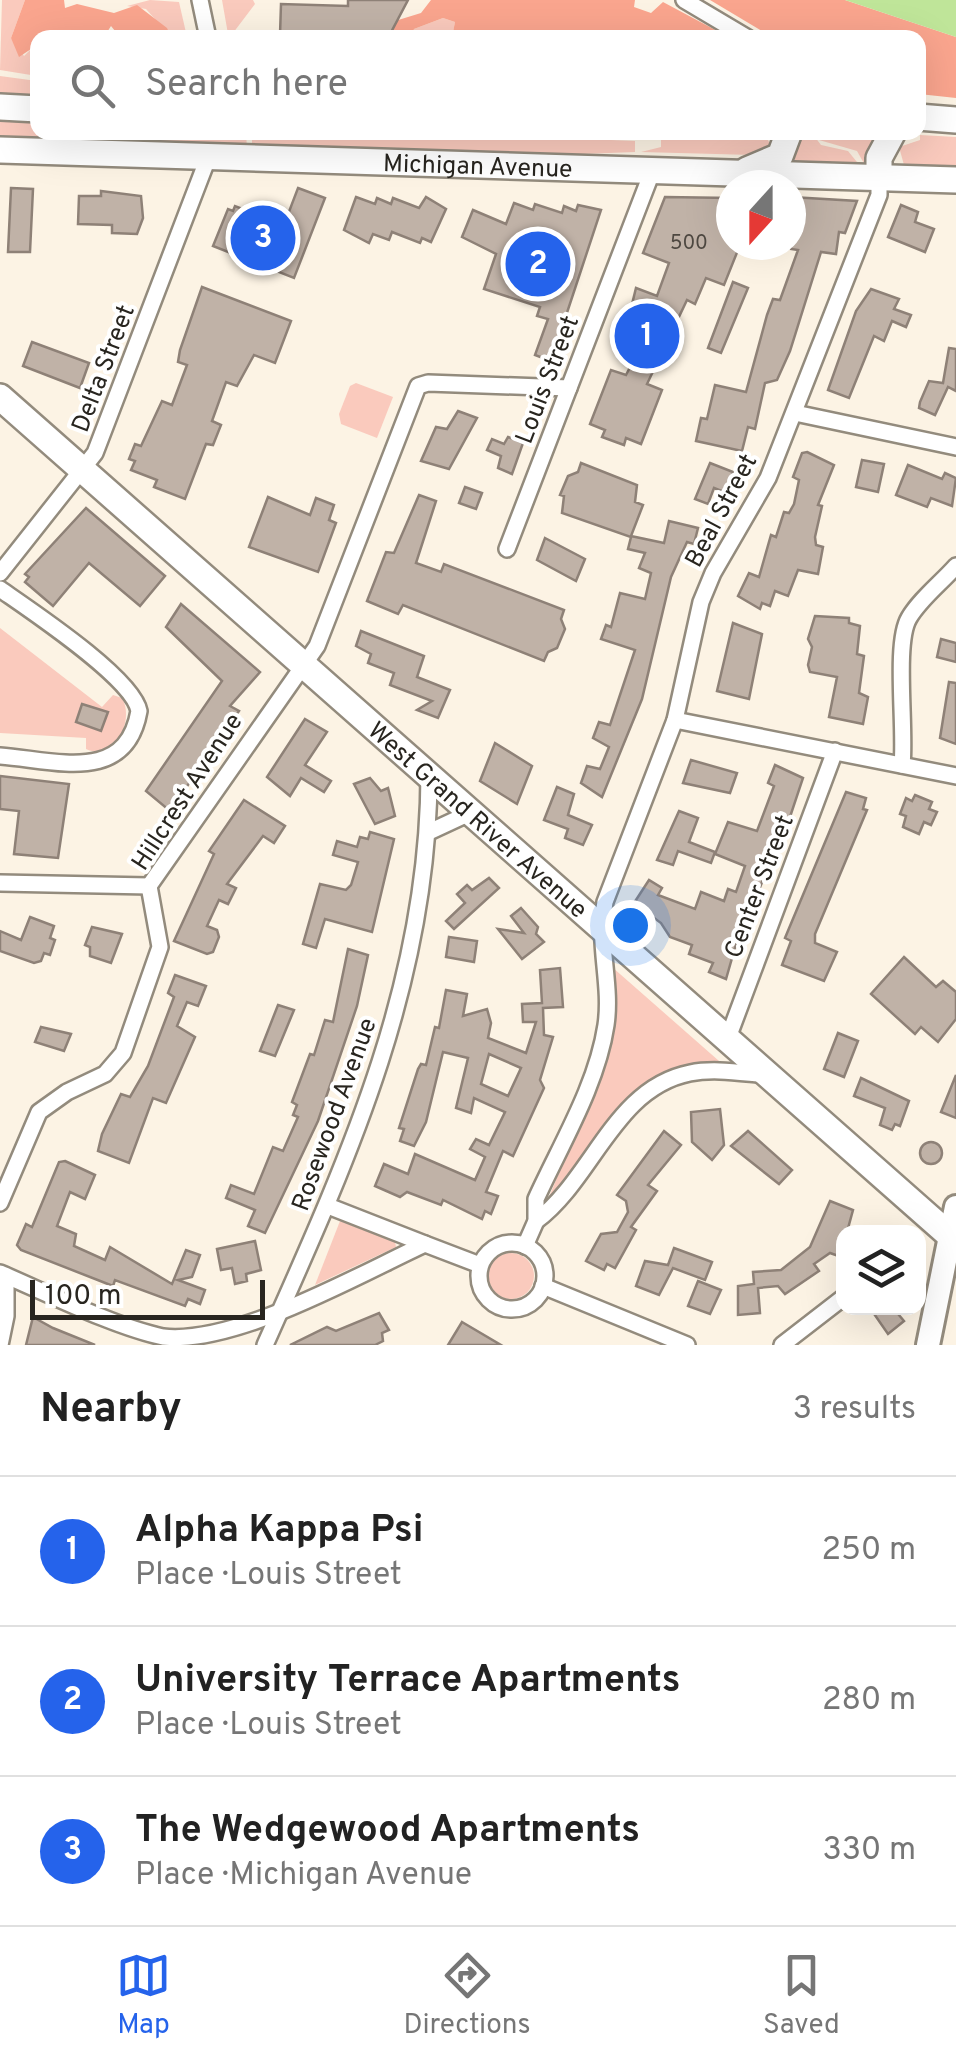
<!DOCTYPE html>
<meta charset="utf-8">
<style>
:root{--surface:#fff;--page:#f6f6f6;--text:#222;--muted:#767676;--line:#e0e0e0;--accent:#2563eb}
body{margin:0;font-family:Overpass,sans-serif;background:var(--page);color:var(--text)}
.controls{position:absolute;right:30px;bottom:30px;display:grid;overflow:hidden;border-radius:20px;box-shadow:0 10px 40px #0002}
.controls button{width:90px;height:90px;display:grid;place-items:center;padding:0;border:0;border-bottom:2px solid var(--line);background:var(--surface);color:var(--text);font:50px sans-serif}
.compass{position:absolute;left:716px;top:170px;width:90px;height:90px;border-radius:50%;background:var(--surface);box-shadow:0 10px 40px #0002;rotate:201deg}
.scale{position:absolute;left:30px;bottom:25px;width:235px;box-sizing:border-box;padding-left:10px;border:5px solid #28251f;border-top:0;font-size:28px;line-height:35px;white-space:nowrap;color:#28251f;-webkit-text-stroke:8px #fff;paint-order:stroke}
.you{position:absolute;left:630px;top:925px;width:35px;height:35px;margin:-25px;border:8px solid #fff;border-radius:50%;background:#1a73e8;box-shadow:0 0 0 15px #1a73e833}
.badge{display:grid;place-items:center;width:65px;height:65px;border-radius:50%;background:var(--accent);color:#fff;font-size:32px;font-weight:700}
.pin{position:absolute;translate:-50% -50%;border:5px solid #fff;box-shadow:0 2px 10px #0006}
.list{margin:0;padding:0;list-style:none}
h2{display:flex;justify-content:space-between;align-items:center;height:130px;margin:0;padding:0 40px;font-size:42px}
h2 small{font-size:32px;font-weight:400;color:var(--muted)}
.list li{display:grid;grid-template-columns:65px 1fr auto;gap:30px;align-items:center;box-sizing:border-box;height:150px;padding:0 40px;border-top:2px solid var(--line)}
.list b{display:block;font-size:38px;white-space:nowrap}
.list p{margin:0;font-size:32px;white-space:nowrap;color:var(--muted)}
.list em{font-size:32px;font-style:normal;color:var(--muted)}
.icon{flex:none;width:55px;height:55px;fill:none;stroke:currentColor;stroke-width:2;stroke-linecap:round;stroke-linejoin:round}
.map{position:relative;flex:none;width:956px;height:1345px;overflow:hidden}
.search{position:absolute;background:var(--surface);box-shadow:0 10px 40px #0002;left:30px;right:30px;top:30px;height:110px;display:flex;align-items:center;gap:25px;box-sizing:border-box;padding:0 35px;border-radius:20px;color:var(--muted);font-size:38px}
.sheet{height:580px;background:var(--surface)}
nav{display:flex;justify-content:space-around;align-items:center;box-sizing:border-box;height:140px;border-top:2px solid var(--line);background:var(--surface);font-size:28px;color:var(--muted)}
nav a{display:grid;justify-items:center;gap:5px}
nav .on{color:var(--accent)}
.map>svg:first-child{display:block}
.green{fill:#facabd}
.forest{fill:#faa58e}
.water{fill:#bfe599}
.building{fill:#c0b2a7;stroke:#8e8177;stroke-width:2.5;fill-rule:evenodd}
.lines{fill:none;stroke-linecap:round;stroke-linejoin:round}
.street-casing{stroke:#938b7d;stroke-width:20}
.secondary-casing{stroke:#938b7d;stroke-width:28}
.primary-casing{stroke:#938b7d;stroke-width:30}
.street{stroke:#fff;stroke-width:15}
.secondary{stroke:#fff;stroke-width:22}
.primary{stroke:#fff;stroke-width:25}
.labels{text-anchor:middle;stroke-width:8;stroke-linejoin:round;paint-order:stroke}
.number-label{font-size:20px;fill:#4e4841}
.street-label{font-size:25px;fill:#28251f;stroke:#fff}
</style>
<div class="map">
<svg width="956" height="1345" viewBox="0 0 956 1345">
<rect width="100%" height="100%" fill="#fcf3e4"/>
<!-- green -->
<g class="green">
<path d="M2 0H25L11 38 24 56 37 43V76L0 70Z"/>
<path d="M150 0 179 2 187 37H171L146 9 127 6Z"/>
<path d="M222 0H253L255 4 230 37H217L228 34Z"/>
<path d="M443 18 455 22 452 37 411 38 414 29Z"/>
<path d="M0 76 37 81V96L0 95Z"/>
<path d="M0 116 37 118 38 132 45 133 44 141 0 140Z"/>
<path d="M78 132 246 133 247 148 81 142V137L75 136Z"/>
<path d="M610 132 611 140 635 141V152L529 156 252 148V133Z"/>
<path d="M764 132 770 144 753 155 641 152 661 147V140L617 136Z"/>
<path d="M816 132 876 133 866 167 857 151 819 140Z"/>
<path d="M799 133H812L821 145 848 151 861 167 794 164Z"/>
<path d="M920 135 956 137V170L904 165 899 147 920 140Z"/>
<path d="M356 383 393 397 377 438 341 424 339 414 350 386Z"/>
<path d="M0 628 102 707 113 695 122 698C135 720 115 763 86 749V738L0 733Z"/>
<path d="M612 967 719 1061C620 1066 605 1141 547 1202L610 1049 616 1006Z"/>
<path d="M340 1221 395 1242 396 1247 315 1285Z"/>
<circle cx="511" cy="1276" r="23"/>
</g>
<!-- forest -->
<g class="forest">
<path d="M25 0H64L65 8 77 4 114 13 137 5 167 28 171 37H120L111 26 104 37 38 38 37 45 19 57 11 38Z"/>
<path d="M431 0H635L634 7 651 13 663 2 721 33 709 38 452 37 455 22 443 18 414 29 411 37H396L391 30 395 21 421 13Z"/>
<path d="M710 0H845L956 37V98L919 94 918 38 772 37Z"/>
</g>
<!-- water -->
<path class="water" d="M845 0H956V37Z"/>
<!-- building -->
<g class="building">
<path d="M348 0H408L388 38 280 35 281 4 348 6Z"/>
<path d="M11 188 33 189 30 252H8Z"/>
<path d="M298 188 325 198 294 278 213 246 228 209 233 211 235 206 284 225Z"/>
<path d="M101 191 141 196 143 218 137 234 112 233V225L78 224 79 196H101Z"/>
<path d="M356 197 375 204 377 198 391 204 393 198 419 208 426 197 446 209 431 242 422 238 420 243 392 232 389 240 373 234 369 243 344 230Z"/>
<path d="M665 197 731 198V245H740L724 285 706 278 695 304 687 300 647 384 662 390 641 444 626 438 624 445 602 437 605 430 590 424 611 370 626 375 642 344 624 337 636 288 657 296 669 263 643 253Z"/>
<path d="M791 197 857 201 845 233 839 232 836 254 821 252 790 351 777 380 765 383 755 429 748 427 742 451 696 441 701 418 707 419 715 385 746 392 767 315 773 299 780 300 798 250 791 249Z"/>
<path d="M514 203 533 210 535 204 562 213 564 206 576 211 578 205 601 210 551 361 535 355 548 319 537 316 540 307 484 289 496 254 462 237 473 210 506 224Z"/>
<path d="M901 205 918 212 915 222 934 229 925 252 888 237Z"/>
<path d="M733 282 748 288 721 353 708 348Z"/>
<path d="M202 287 291 321 275 363 254 355 237 386 226 382 212 421 221 425 213 445 206 444 185 499 154 487 157 480 131 470 135 461 129 459 135 444 141 446 162 401 172 405 187 365 178 362 180 350Z"/>
<path d="M871 289 899 299 894 309 911 315 906 327 892 321 884 341 874 336 849 398 828 390 856 311Z"/>
<path d="M32 342 89 363 80 388 23 366Z"/>
<path d="M949 348 956 349V391L948 387 935 415 919 408 920 402 929 381 943 383Z"/>
<path d="M458 411 477 418 449 469 421 461 436 427 447 429Z"/>
<path d="M508 437 523 443 512 474 498 468 501 456 487 450 492 439 504 444Z"/>
<path d="M807 452 834 465 818 505 822 506 815 537 816 545 823 547 818 574 798 570 788 596 775 591 770 606 762 603 760 609 738 596 749 573 759 577 771 535 776 537 784 512 789 513 794 504 799 480 793 477 802 453Z"/>
<path d="M862 460 884 464 878 492 856 487Z"/>
<path d="M581 463 637 485 635 502 643 505 631 536 664 543 669 521 698 528 694 544 687 542 671 577 642 699 602 797 581 783 587 766 600 769 609 747 593 738 599 722 610 725 635 650 601 639 606 625 611 627 620 593 645 599 651 573 639 568 645 553 628 549 631 537 562 513 564 496 560 495 568 476 578 472Z"/>
<path d="M710 463 733 472 730 480 733 482 729 494 714 488 708 504 695 499Z"/>
<path d="M908 465 942 479 945 473 956 478 952 506 931 498 927 507 896 495Z"/>
<path d="M465 487 482 493 476 509 459 503Z"/>
<path d="M419 495 436 501 416 563 441 572 444 564 564 610 561 619 565 629 557 648 548 652 544 661 403 605 398 614 367 601 386 552 394 553Z"/>
<path d="M268 497 310 515 316 498 334 505 329 520 336 523 318 572 249 547Z"/>
<path d="M86 508 165 576 140 606 89 563 53 606 25 582 29 577 25 574Z"/>
<path d="M545 538 585 559 576 581 537 560Z"/>
<path d="M181 604 260 672 230 706 239 711 170 811 146 791 222 681 166 627Z"/>
<path d="M815 616 849 618V623L860 626 857 654 864 656 859 693 868 697 863 724 829 717 837 677 810 672 808 665 812 647 808 639Z"/>
<path d="M733 623 762 634 749 699 717 691Z"/>
<path d="M361 631 424 656 417 677 450 690 438 718 417 710 432 701 390 685 394 673 368 663 371 654 356 646Z"/>
<path d="M941 639 956 643V662L937 657Z"/>
<path d="M949 682 956 683V744L940 738Z"/>
<path d="M82 704 108 712 101 731 76 722Z"/>
<path d="M305 719 327 732 305 765 331 781 324 792 301 778 290 796 267 777Z"/>
<path d="M495 743 532 766 517 804 480 781Z"/>
<path d="M691 760 737 773 730 793 683 783Z"/>
<path d="M775 765 803 778 776 859 772 857 755 900 759 902 754 916 745 913 726 979 709 972 713 963 689 954 692 945 670 937 661 923 634 903 649 880 662 888 658 895 695 909 701 892 724 901 728 889 736 892 745 866 715 854 728 822 757 831 774 786 768 783Z"/>
<path d="M0 776 69 784 58 858 14 854 19 811 0 809Z"/>
<path d="M370 778 381 791 388 788 395 816 375 824 354 784Z"/>
<path d="M557 787 574 794 568 815 592 825 583 845 565 838 568 829 544 820Z"/>
<path d="M846 792 866 798 863 809 867 810 815 934V943L837 952 824 981 782 965 791 941 785 938Z"/>
<path d="M915 795 932 802 929 809 937 812 931 825 924 822 919 834 903 827 906 816 900 814 906 798 912 801Z"/>
<path d="M244 800 285 826 274 843 263 836 227 884 236 888 228 904 219 900 207 926 217 930 219 937 213 952 207 954 174 941 214 854 209 851Z"/>
<path d="M679 811 698 818 689 842 715 852 711 863 678 851 673 865 657 860Z"/>
<path d="M370 832 394 839 372 932 325 919 316 948 303 944 320 884 346 890 351 885 358 862 333 855 337 841 357 847 360 837 368 839Z"/>
<path d="M489 878 499 888 454 929 446 921 465 903 457 894 467 885 472 890Z"/>
<path d="M521 908 538 927 536 934 544 942 522 959 498 929 524 933 511 916Z"/>
<path d="M30 917 54 926 50 938 55 940 50 955 44 953 41 961 34 963 0 951V931L21 940Z"/>
<path d="M92 927 122 934 111 963 90 956V947L85 945Z"/>
<path d="M449 937 477 941 474 962 446 957Z"/>
<path d="M348 949 368 955 357 1006 318 1121 265 1233 248 1226 255 1210 226 1198 231 1185 254 1194 273 1147 283 1151 298 1117 293 1115 297 1105 292 1102 310 1054 314 1055 325 1020 333 1022Z"/>
<path d="M904 957 936 987 943 981 956 992V1019L938 1042 921 1027 915 1034 871 994Z"/>
<path d="M560 968 563 1007 543 1008 544 1035 553 1037 540 1080 544 1088 513 1156 503 1151 486 1192 498 1196 491 1214 485 1211 482 1219 443 1200 441 1205 407 1192 400 1197 375 1186 384 1164 408 1174 415 1154 475 1180 485 1157 470 1149 476 1139 489 1145 505 1112 474 1098 471 1113 456 1108 468 1058 443 1052 426 1122 414 1146 400 1141 404 1129 399 1128 418 1069 421 1064 426 1065 435 1027 439 1028 446 990 467 994 463 1016 487 1009 491 1023 488 1038 526 1053 536 1022H523L522 1004 542 1003 540 970ZM489 1054 521 1068 508 1096 481 1084Z"/>
<path d="M175 975 206 986 198 1006 187 1002 177 1026 195 1037 166 1103 153 1098 129 1163 98 1151 102 1134 121 1094 130 1097 148 1066 174 997 168 993Z"/>
<path d="M278 1005 294 1010 275 1056 260 1051Z"/>
<path d="M41 1027 71 1034 64 1051 35 1042Z"/>
<path d="M838 1033 858 1041 844 1077 824 1069Z"/>
<path d="M956 1075V1118L941 1112Z"/>
<path d="M861 1078 909 1101 900 1126 895 1124 892 1130 880 1125 885 1108 854 1096Z"/>
<path d="M720 1109 724 1145 712 1160 692 1142 691 1112Z"/>
<path d="M664 1131 681 1145 648 1185 657 1191 631 1227 636 1230 615 1268 607 1264 604 1270 586 1261 601 1234 617 1232 628 1212 626 1201 617 1195Z"/>
<path d="M748 1131 792 1170 779 1184 731 1146Z"/>
<circle cx="931" cy="1153" r="11"/>
<path d="M65 1161 95 1175 85 1199 70 1192 57 1226 76 1234 74 1246 105 1260 110 1247 172 1284 186 1250 200 1255 192 1277 178 1280 205 1290 200 1304 188 1299 185 1306 115 1280 113 1286 21 1250 17 1245 26 1224 32 1227 59 1162Z"/>
<path d="M830 1201 853 1210 847 1232H844V1258L830 1253 814 1264 819 1271 785 1294 778 1286 758 1288 760 1313 738 1315V1286L754 1284 753 1272 781 1270 810 1247Z"/>
<path d="M255 1241 261 1270 246 1274 247 1281 235 1284 232 1268 221 1270 217 1249Z"/>
<path d="M674 1248 712 1262 705 1280 673 1268 659 1295 636 1286 645 1261 668 1265Z"/>
<path d="M698 1281 721 1290 710 1314 688 1306Z"/>
<path d="M870 1308H893L904 1321 888 1334Z"/>
<path d="M379 1313 389 1330 382 1333 383 1341 375 1345H290L327 1327 336 1331Z"/>
<path d="M33 1317 53 1328 95 1345H26Z"/>
<path d="M462 1322 501 1345H448Z"/>
</g>
<g class="lines">
<!-- street casing -->
<g class="street-casing">
<g id="street">
<path d="M200 0 208 38"/>
<path d="M684 0 748 38"/>
<path d="M795 413 956 447"/>
<path d="M507 549 652 172"/>
<path d="M0 573 95 453 208 158"/>
<path d="M0 589C30 610 133 678 139 711 126 785 55 760 0 756"/>
<path d="M675 720 956 776"/>
<path d="M902 765C906 729 894 643 909 618 920 599 941 583 956 566"/>
<path d="M429 832 472 812"/>
<path d="M0 883 149 886"/>
<path d="M728 1038 835 751"/>
<path d="M0 1203 39 1112 67 1092 105 1074 123 1053 160 947 149 886 317 646 418 386 428 383 569 388"/>
<path d="M328 1206 425 1244"/>
<path d="M536 1221C593 1179 614 1088 690 1073 715 1068 742 1073 768 1075"/>
<circle cx="512" cy="1276" r="33"/>
<path d="M525 1246 536 1221V1199C561 1144 597 1085 606 1025 612 984 597 944 605 902L675 720 701 602 713 573 768 478 879 195V179"/>
<path d="M0 1273C47 1293 115 1327 163 1337 236 1345 358 1275 425 1244L480 1265"/>
<path d="M543 1286 687 1345"/>
<path d="M0 1345 6 1316V1276"/>
<path d="M265 1345C348 1159 429 982 429 774"/>
<path d="M782 1345 844 1297"/>
</g>
</g>
<!-- secondary casing -->
<g class="secondary-casing">
<path id="secondary" d="M928 1345 956 1207"/>
</g>
<!-- primary casing -->
<g class="primary-casing">
<g id="primary">
<path d="M0 107 38 109"/>
<path d="M918 117 956 120"/>
<path id="s1" d="M0 150 956 180"/>
<path d="M747 170 780 156 789 132"/>
<path d="M879 179V158L893 132"/>
<path id="s2" d="M0 397 956 1241"/>
</g>
</g>
<!-- street -->
<use href="#street" class="street"/>
<!-- secondary -->
<use href="#secondary" class="secondary"/>
<!-- primary -->
<use href="#primary" class="primary"/>
</g>
<g class="labels">
<!-- number labels -->
<g class="number-label">
<text x="689" y="249">500</text>
</g>
<!-- street labels -->
<g class="street-label">
<text dy="9" stroke="none"><textPath href="#s1" startOffset="478">Michigan Avenue</textPath></text>
<text transform="translate(102 368) rotate(-69)" y="9">Delta Street</text>
<text transform="translate(546 379) rotate(-69)" y="9">Louis Street</text>
<text transform="translate(720 510) rotate(-62)" y="9">Beal Street</text>
<text transform="translate(186 791) rotate(-57)" y="9">Hillcrest Avenue</text>
<text dy="9" stroke="none"><textPath href="#s2" startOffset="638">West Grand River Avenue</textPath></text>
<text transform="translate(758 886) rotate(-69)" y="9">Center Street</text>
<text transform="translate(333 1114) rotate(-70)" y="9">Rosewood Avenue</text>
</g>
</g>
</svg>
<div class="controls">
<button><svg class="icon" aria-label="layers" viewBox="0 0 24 24"><path d="M12 4l9 5-9 5-9-5zM3 14l9 5 9-5"/></svg></button>
</div>
<svg class="compass" viewBox="-18 -18 36 36"><path d="M0-13l5 13h-10z" fill="#e53935"/><path d="M0 13l5-13h-10z" fill="#767676"/></svg>
<div class="scale">100 m</div>
<div class="you"></div>
<div class="pin badge" style="left:647px;top:336px">1</div>
<div class="pin badge" style="left:538px;top:264px">2</div>
<div class="pin badge" style="left:263px;top:238px">3</div>
<div class="search"><svg class="icon" aria-label="search" viewBox="0 0 24 24"><circle cx="10" cy="10" r="6"/><path d="M15 15l6 6"/></svg>Search here</div>
</div>
<section class="sheet">
<h2>Nearby<small>3 results</small></h2>
<ul class="list">
<li><span class="badge">1</span><div><b>Alpha Kappa Psi</b><p>Place · Louis Street</p></div><em>250 m</em></li>
<li><span class="badge">2</span><div><b>University Terrace Apartments</b><p>Place · Louis Street</p></div><em>280 m</em></li>
<li><span class="badge">3</span><div><b>The Wedgewood Apartments</b><p>Place · Michigan Avenue</p></div><em>330 m</em></li>
</ul>
</section>
<nav>
<a class="on"><svg class="icon" aria-label="map" viewBox="0 0 24 24"><path d="M3 6l6-2 6 2 6-2v14l-6 2-6-2-6 2zM9 4v14M15 6v14"/></svg>Map</a>
<a><svg class="icon" aria-label="directions" viewBox="0 0 24 24"><path d="M12 3l9 9-9 9-9-9zM9 14v-3h6M13 9l2 2-2 2"/></svg>Directions</a>
<a><svg class="icon" aria-label="saved" viewBox="0 0 24 24"><path d="M7 4h10v16l-5-4-5 4z"/></svg>Saved</a>
</nav>
